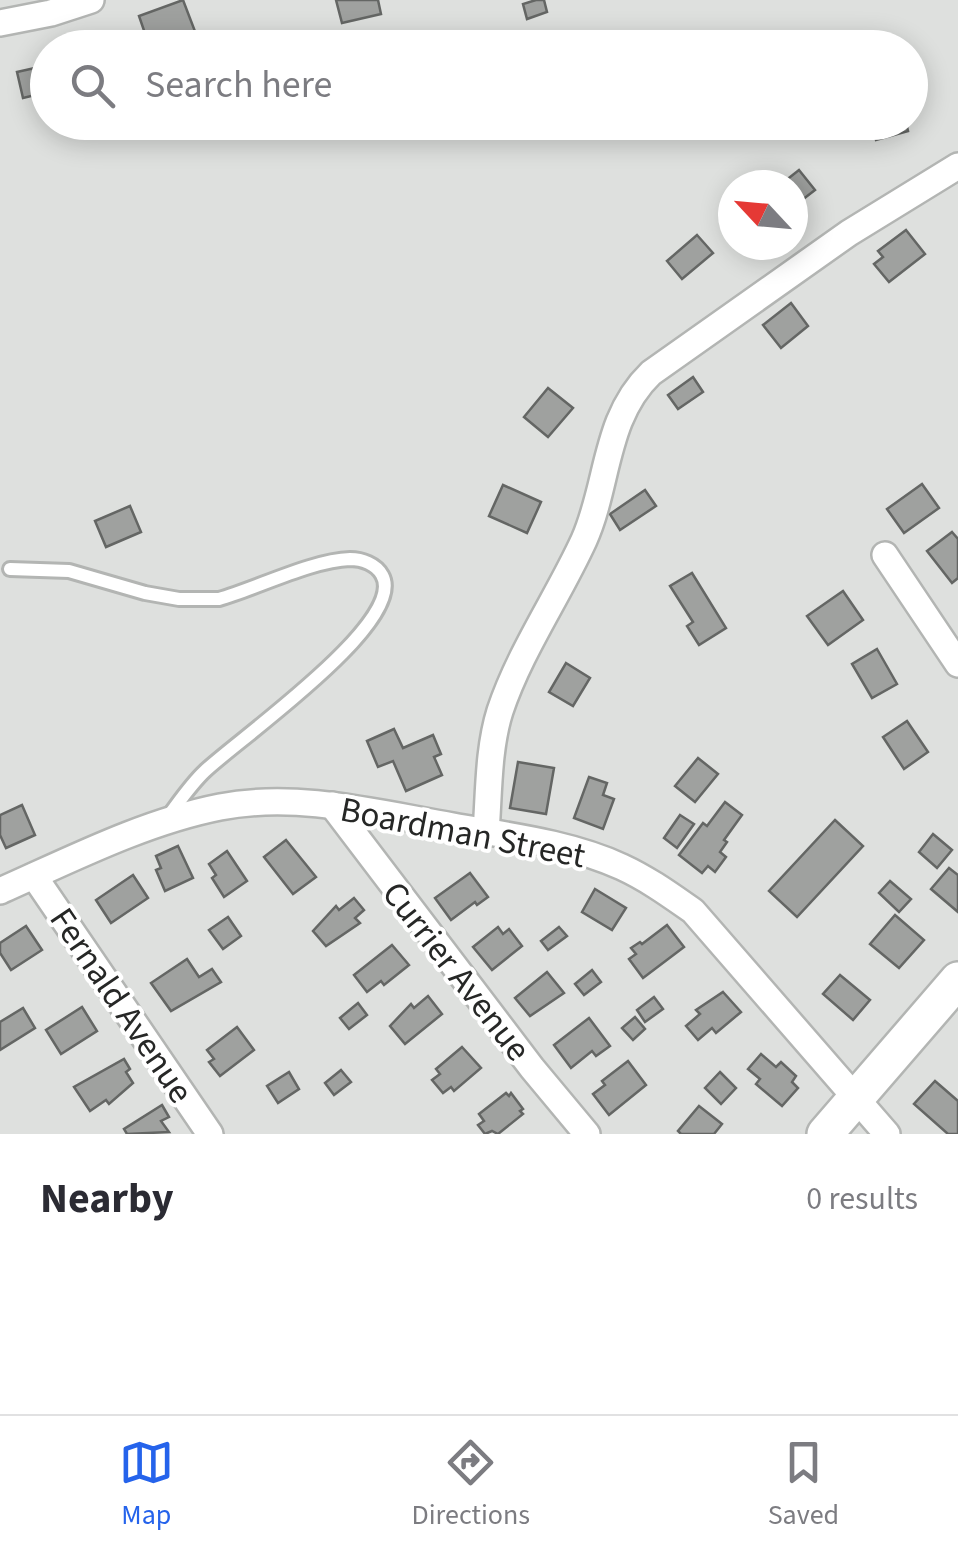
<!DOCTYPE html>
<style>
:root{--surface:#fff;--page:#f7f7f7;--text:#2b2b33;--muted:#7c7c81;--line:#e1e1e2;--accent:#2563eb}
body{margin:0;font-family:"Source Sans 3",sans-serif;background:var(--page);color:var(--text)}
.compass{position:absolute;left:718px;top:170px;width:90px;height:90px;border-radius:50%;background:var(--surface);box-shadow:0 5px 25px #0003;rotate:296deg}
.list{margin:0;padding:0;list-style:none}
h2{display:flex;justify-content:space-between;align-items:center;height:130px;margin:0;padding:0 40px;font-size:42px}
h2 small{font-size:32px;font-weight:400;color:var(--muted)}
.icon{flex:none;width:55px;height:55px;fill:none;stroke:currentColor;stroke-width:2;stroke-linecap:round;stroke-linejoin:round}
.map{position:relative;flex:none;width:958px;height:1134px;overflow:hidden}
.search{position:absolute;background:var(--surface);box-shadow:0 5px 25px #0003;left:30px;right:30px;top:30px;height:110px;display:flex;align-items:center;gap:25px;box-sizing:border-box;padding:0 35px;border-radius:55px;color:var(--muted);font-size:38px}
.sheet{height:280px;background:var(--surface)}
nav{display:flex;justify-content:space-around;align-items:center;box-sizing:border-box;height:140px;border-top:2px solid var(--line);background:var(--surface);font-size:28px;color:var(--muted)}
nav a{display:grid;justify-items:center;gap:5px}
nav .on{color:var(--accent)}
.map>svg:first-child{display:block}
.building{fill:#9fa19f;stroke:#646664;stroke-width:2.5}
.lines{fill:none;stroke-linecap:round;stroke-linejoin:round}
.service-casing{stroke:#b3b5b3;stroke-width:18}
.minor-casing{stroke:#b3b5b3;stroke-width:30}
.secondary-casing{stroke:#b3b5b3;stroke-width:40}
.service{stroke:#fff;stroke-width:12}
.minor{stroke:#fff;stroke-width:25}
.secondary{stroke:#fff;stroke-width:35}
.labels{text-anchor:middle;stroke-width:8;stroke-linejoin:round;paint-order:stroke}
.street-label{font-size:35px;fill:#262726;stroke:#fff}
</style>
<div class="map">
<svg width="958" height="1134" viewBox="0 0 958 1134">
<rect width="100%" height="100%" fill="#dee0de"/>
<!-- building -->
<g class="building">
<path d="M183 0 196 34 162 48H150L139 16Z"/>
<path d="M336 0H378L381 14 342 23Z"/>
<path d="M536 0H544L547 12 527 19 523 4Z"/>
<path d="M48 65V92L23 98 17 72Z"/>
<path d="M871 122H906L908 131 876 140Z"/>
<path d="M799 170 815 190 793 207V185H780Z"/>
<path d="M906 230 925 254 889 282 874 264 883 257 878 251Z"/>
<path d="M697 235 713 253 682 279 667 261Z"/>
<path d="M791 303 808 326 781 348 763 325Z"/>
<path d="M693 377 703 392 678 409 668 395Z"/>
<path d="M548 388 573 408 548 437 524 417Z"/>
<path d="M922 484 939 508 904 533 887 509Z"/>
<path d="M503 485 541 502 527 533 489 516Z"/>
<path d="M645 490 656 506 620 530 610 514Z"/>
<path d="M130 506 141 532 106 547 95 521Z"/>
<path d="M952 532 958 539V578L952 583 927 551Z"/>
<path d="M692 573 726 628 699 645 687 626 693 622 670 586Z"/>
<path d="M843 591 863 620 828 645 807 616Z"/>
<path d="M877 649 897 684 872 698 852 664Z"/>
<path d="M566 663 590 678 573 706 549 692Z"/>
<path d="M907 721 928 752 904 769 883 737Z"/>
<path d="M394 729 403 748 433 735 441 754 434 757 442 775 406 791 393 761 378 767 367 741Z"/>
<path d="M698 758 718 774 695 802 675 786Z"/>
<path d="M518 762 554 768 546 814 510 808Z"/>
<path d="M589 777 607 783 603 795 614 799 603 829 574 818Z"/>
<path d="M725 802 742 815 724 840 727 842 720 852 726 857 715 872 708 866 702 873 679 855 703 823 707 826Z"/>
<path d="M22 805 35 835 6 848 0 835V815Z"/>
<path d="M680 815 694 824 677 848 664 838Z"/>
<path d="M835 820 863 846 797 917 769 891Z"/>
<path d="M933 834 952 850 937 868 919 852Z"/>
<path d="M286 840 316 877 293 894 264 857Z"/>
<path d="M178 846 193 878 165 891 156 870 161 868 156 856Z"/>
<path d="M227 851 247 881 224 897 212 878 216 875 209 864Z"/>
<path d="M949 868 958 875V912L931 889Z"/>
<path d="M470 873 488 897 477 905 475 902 451 920 435 898Z"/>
<path d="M133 875 148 898 111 923 96 900Z"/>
<path d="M890 881 911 899 899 912 879 893Z"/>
<path d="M595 889 626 908 612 930 582 912Z"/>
<path d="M354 898 364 910 355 918 360 923 326 946 313 931 336 906 339 910Z"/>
<path d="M895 915 924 940 899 968 870 944Z"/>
<path d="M228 917 241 936 223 949 209 930Z"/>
<path d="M667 925 684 947 643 978 629 959 636 954 631 948 640 942 642 944Z"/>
<path d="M26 926 42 950 11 970 0 953V943Z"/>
<path d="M498 927 503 934 509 929 522 946 492 970 473 947Z"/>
<path d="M559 927 567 936 548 950 541 941Z"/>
<path d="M392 945 409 965 384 985 381 981 367 992 354 975Z"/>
<path d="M187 959 199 977 212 969 221 982 171 1011 151 983Z"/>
<path d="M592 970 601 982 584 995 575 984Z"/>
<path d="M547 972 564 993 530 1016 515 998Z"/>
<path d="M840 975 870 1000 853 1020 823 994Z"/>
<path d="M723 992 741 1012 716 1033 712 1028 698 1040 686 1026 700 1014 696 1010Z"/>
<path d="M428 996 442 1014 405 1044 390 1026 411 1004 414 1008Z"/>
<path d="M654 997 663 1009 645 1022 637 1010Z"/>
<path d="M358 1003 367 1015 349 1029 340 1018Z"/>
<path d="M82 1007 97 1031 61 1054 46 1030Z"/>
<path d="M23 1008 35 1028 0 1050V1022Z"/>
<path d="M635 1017 645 1029 633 1040 622 1028Z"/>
<path d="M589 1018 610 1046 596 1056 592 1051 571 1068 554 1045Z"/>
<path d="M237 1027 254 1050 220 1076 209 1062 214 1059 207 1050Z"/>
<path d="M462 1047 481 1068 454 1091 451 1087 443 1093 432 1080 440 1074 436 1069Z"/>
<path d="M761 1054 776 1067 781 1062 796 1076 792 1082 798 1088 782 1106 756 1084 760 1079 748 1069Z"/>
<path d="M124 1059 130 1069 126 1072 133 1083 109 1104 106 1100 90 1111 74 1087Z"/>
<path d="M628 1061 646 1085 609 1115 593 1094 605 1085 602 1081Z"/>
<path d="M341 1070 351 1082 334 1095 325 1083Z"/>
<path d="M289 1072 299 1089 278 1103 267 1086Z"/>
<path d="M720 1072 736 1088 721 1104 705 1088Z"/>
<path d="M935 1081 958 1101V1134H948L914 1104Z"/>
<path d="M506 1093 509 1096 511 1093 523 1109 520 1111 523 1114 498 1134 492 1131 485 1134 478 1125 484 1121 479 1114Z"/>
<path d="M162 1105 169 1117 161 1121 169 1132 127 1134 124 1129Z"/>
<path d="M699 1106 722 1124 714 1134H681L678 1131Z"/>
</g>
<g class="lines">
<!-- service casing -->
<g class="service-casing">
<path id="service" d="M10 569 69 571 145 593 179 599H219C257 588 313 560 350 559 362 559 376 564 382 575 409 621 236 741 205 771 191 784 179 802 167 818"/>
</g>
<!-- minor casing -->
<g class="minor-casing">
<g id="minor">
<path d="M0 23 51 13 91 0"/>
<path d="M885 555 958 664"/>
<path d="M332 805 532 1068 587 1134"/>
<path d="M486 832C489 793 488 749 500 711 520 651 558 597 584 540 609 484 604 418 651 373L849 233 958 166"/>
<path d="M34 876 210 1134"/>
<path d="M0 891C70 860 144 822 220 807 297 792 377 813 453 826 510 836 570 843 622 867 648 879 670 895 693 911L887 1134"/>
</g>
</g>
<!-- secondary casing -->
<g class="secondary-casing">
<path id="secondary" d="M825 1134 958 980"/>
</g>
<!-- service -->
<use href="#service" class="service"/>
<!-- minor -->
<use href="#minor" class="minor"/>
<!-- secondary -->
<use href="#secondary" class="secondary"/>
</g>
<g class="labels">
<!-- street labels -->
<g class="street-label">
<text transform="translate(463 832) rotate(11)" y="12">Boardman Street</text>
<text transform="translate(457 971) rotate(52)" y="12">Currier Avenue</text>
<text transform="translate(122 1005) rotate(56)" y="12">Fernald Avenue</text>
</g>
</g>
</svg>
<svg class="compass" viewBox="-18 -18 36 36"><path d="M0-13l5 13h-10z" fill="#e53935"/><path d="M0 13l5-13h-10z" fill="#7c7c81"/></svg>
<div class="search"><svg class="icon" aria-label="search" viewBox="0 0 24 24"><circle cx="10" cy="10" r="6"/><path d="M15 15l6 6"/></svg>Search here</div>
</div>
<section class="sheet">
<h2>Nearby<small>0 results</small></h2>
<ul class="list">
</ul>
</section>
<nav>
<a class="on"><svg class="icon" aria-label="map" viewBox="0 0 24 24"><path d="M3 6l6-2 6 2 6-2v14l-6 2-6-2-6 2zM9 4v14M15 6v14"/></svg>Map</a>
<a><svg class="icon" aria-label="directions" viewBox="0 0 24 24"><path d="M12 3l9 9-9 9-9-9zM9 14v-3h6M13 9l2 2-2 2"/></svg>Directions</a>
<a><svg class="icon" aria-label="saved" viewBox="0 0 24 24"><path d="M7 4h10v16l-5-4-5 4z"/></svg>Saved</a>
</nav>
